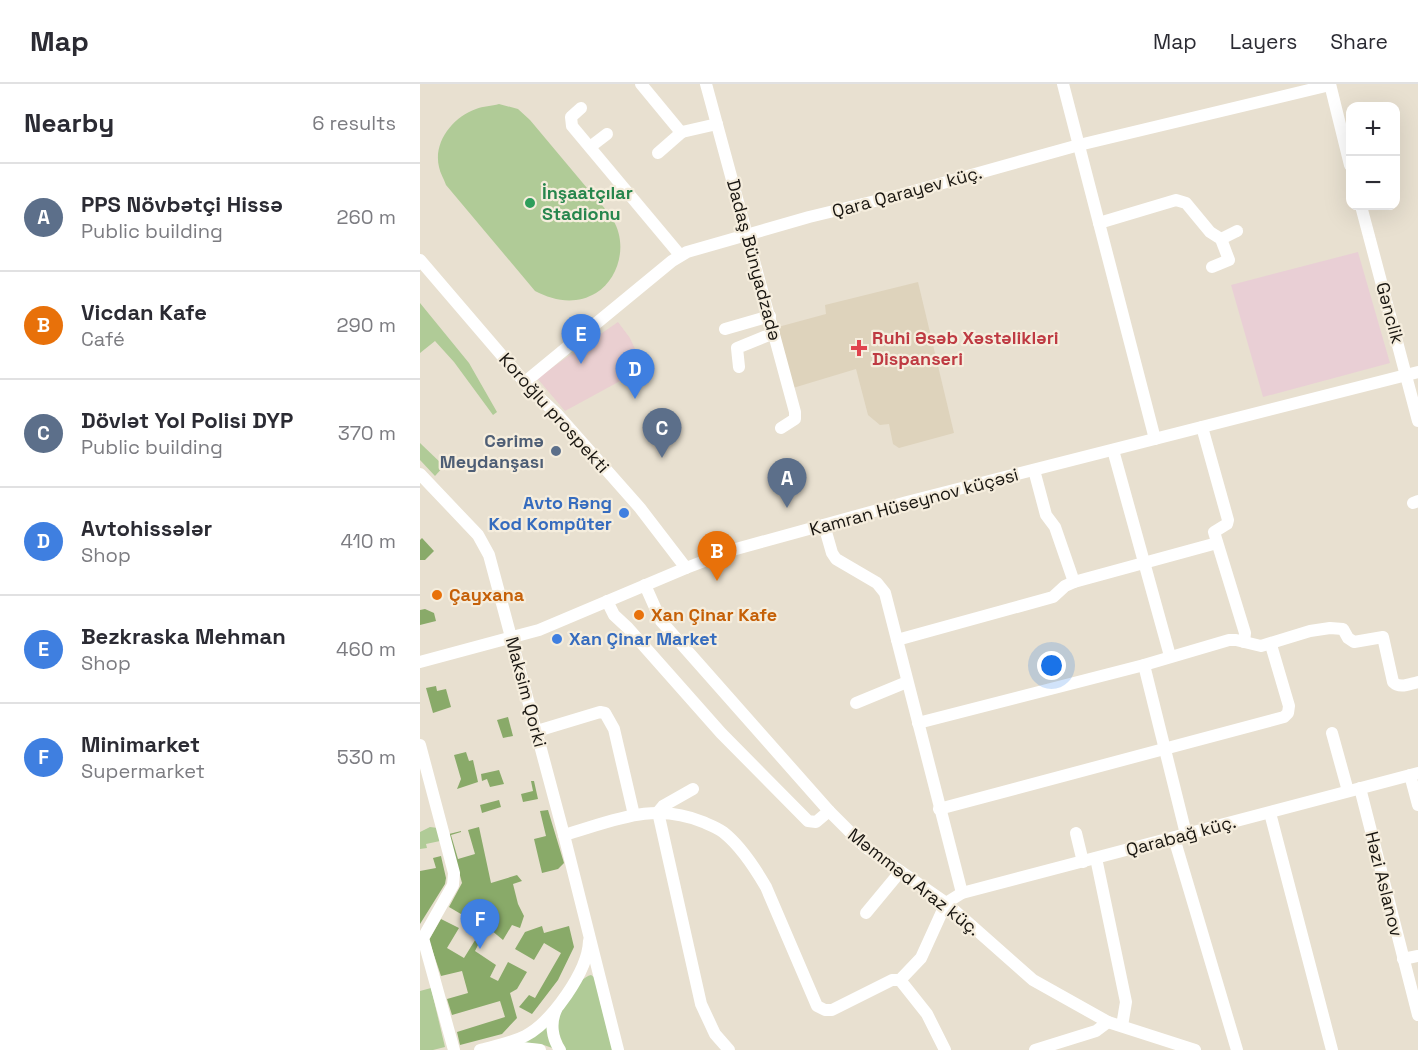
<!DOCTYPE html>
<meta charset="utf-8">
<style>
:root{--surface:#fff;--page:#f7f7f7;--text:#2b2b33;--muted:#7c7c81;--line:#e1e1e2;--accent:#0b8043}
body{margin:0;font-family:"Space Grotesk",sans-serif;background:var(--page);color:var(--text)}
.controls{position:absolute;right:18px;top:18px;display:grid;overflow:hidden;border-radius:12px;box-shadow:0 6px 24px #0002}
.controls button{width:54px;height:54px;display:grid;place-items:center;padding:0;border:0;border-bottom:2px solid var(--line);background:var(--surface);color:var(--text);font:30px sans-serif}
.you{position:absolute;left:632px;top:582px;width:21px;height:21px;margin:-15px;border:4px solid #fff;border-radius:50%;background:#1a73e8;box-shadow:0 0 0 9px #1a73e833}
.badge{display:grid;place-items:center;width:39px;height:39px;border-radius:50%;background:var(--accent);color:#fff;font-size:20px;font-weight:700}
.pin{position:absolute;translate:-50% -50px;filter:drop-shadow(0 2px 3px #0008)}
.pin::after{content:'';position:absolute;top:32px;width:21px;height:18px;background:inherit;clip-path:polygon(0 0,100% 0,50% 100%)}
.list{margin:0;padding:0;list-style:none}
h2{display:flex;justify-content:space-between;align-items:center;height:78px;margin:0;padding:0 24px;font-size:26px}
h2 small{font-size:20px;font-weight:400;color:var(--muted)}
.list li{display:grid;grid-template-columns:39px 1fr auto;gap:18px;align-items:center;box-sizing:border-box;height:108px;padding:0 24px;border-top:2px solid var(--line)}
.list b{display:block;font-size:22px;white-space:nowrap}
.list p{margin:0;font-size:20px;white-space:nowrap;color:var(--muted)}
.list em{font-size:20px;font-style:normal;color:var(--muted)}
.map{position:relative;flex:none;width:998px;height:966px;overflow:hidden}
header{display:flex;align-items:center;gap:36px;box-sizing:border-box;height:84px;padding:0 30px;background:var(--surface);border-bottom:2px solid var(--line)}
header strong{font-size:28px}
nav{display:flex;gap:33px;margin-inline-start:auto;font-size:21px}
main{display:flex}
aside{flex:1;background:var(--surface)}
.map>svg:first-child{display:block}
.built{fill:#ded3bc}
.industrial{fill:#eacfd1}
.education{fill:#e9cfd5}
.green{fill:#b0cb97}
.forest{fill:#89aa69}
.lines{fill:none;stroke-linecap:round;stroke-linejoin:round}
.minor{stroke:#fff;stroke-width:12}
.leisure-dot{fill:#2e9e5b;stroke:#f5eddd;stroke-width:2}
.health-dot{fill:#e0444e;stroke:#f5eddd;stroke-width:2}
.service-dot{fill:#5c6f8a;stroke:#f5eddd;stroke-width:2}
.shop-dot{fill:#3f7fe0;stroke:#f5eddd;stroke-width:2}
.food-dot{fill:#e8710a;stroke:#f5eddd;stroke-width:2}
.labels{text-anchor:middle;stroke-width:4.5;stroke-linejoin:round;paint-order:stroke}
.street-label{font-size:18px;fill:#181510;stroke:#f5eddd}
.leisure-label{font-size:18px;font-weight:bold;fill:#27864d;stroke:#f5eddd;text-anchor:start}
.health-label{font-size:18px;font-weight:bold;fill:#be3a42;stroke:#f5eddd;text-anchor:start}
.service-label{font-size:18px;font-weight:bold;fill:#4e5e75;stroke:#f5eddd;text-anchor:end}
.shop-label{font-size:18px;font-weight:bold;fill:#366cbe;stroke:#f5eddd;text-anchor:end}
.food-label{font-size:18px;font-weight:bold;fill:#c56008;stroke:#f5eddd;text-anchor:start}
</style>
<header>
<strong>Map</strong>
<nav><a>Map</a><a>Layers</a><a>Share</a></nav>
</header>
<main>
<aside>
<h2>Nearby<small>6 results</small></h2>
<ul class="list">
<li><span class="badge" style="background:#5c6f8a">A</span><div><b>PPS Növbətçi Hissə</b><p>Public building</p></div><em>260 m</em></li>
<li><span class="badge" style="background:#e8710a">B</span><div><b>Vicdan Kafe</b><p>Café</p></div><em>290 m</em></li>
<li><span class="badge" style="background:#5c6f8a">C</span><div><b>Dövlət Yol Polisi DYP</b><p>Public building</p></div><em>370 m</em></li>
<li><span class="badge" style="background:#3f7fe0">D</span><div><b>Avtohissələr</b><p>Shop</p></div><em>410 m</em></li>
<li><span class="badge" style="background:#3f7fe0">E</span><div><b>Bezkraska Mehman</b><p>Shop</p></div><em>460 m</em></li>
<li><span class="badge" style="background:#3f7fe0">F</span><div><b>Minimarket</b><p>Supermarket</p></div><em>530 m</em></li>
</ul>
</aside>
<div class="map">
<svg width="998" height="966" viewBox="0 0 998 966">
<rect width="100%" height="100%" fill="#e8e0d0"/>
<!-- built -->
<path class="built" d="M498 198 534 349 479 364 473 360 469 340 460 341 448 331 436 285 373 304 358 243 406 230 405 221Z"/>
<!-- industrial -->
<path class="industrial" d="M198 238 210 254 224 284 145 327 117 294Z"/>
<!-- education -->
<path class="education" d="M938 168 970 279 843 313 811 201Z"/>
<!-- green -->
<g class="green">
<path d="M79 20 98 25 110 36C129 59 148 81 167 104 175 114 186 124 193 136 208 160 199 195 176 209 156 221 134 217 115 207L26 101C24 95 20 89 19 83 13 58 33 33 56 25 63 22 72 22 79 20Z"/>
<path d="M0 219 49 279 77 328 73 331 34 278 15 257 0 269Z"/>
<path d="M0 359 24 382 15 392 0 376Z"/>
<path d="M10 743 18 744 20 757 6 760 7 764 0 765V748Z"/>
<path d="M171 891 178 896 195 966H144L134 936C142 924 157 894 171 891Z"/>
<path d="M11 904 25 963 13 966H0V907Z"/>
<path d="M127 939 135 965 121 960 102 959Z"/>
</g>
<!-- forest -->
<g class="forest">
<path d="M2 454 14 467 5 476H0V456Z"/>
<path d="M5 525 14 529 16 537 0 541V526Z"/>
<path d="M16 602 17 607 26 605 31 623 13 629 6 604Z"/>
<path d="M88 633 93 652 83 654 77 636Z"/>
<path d="M46 668 49 677 53 676 58 698 37 705 41 695 34 671Z"/>
<path d="M79 686 84 700 70 703 67 695 62 697 61 690Z"/>
<path d="M111 697H114L118 715 103 718 101 710 113 707Z"/>
<path d="M79 716 81 723 62 729 60 721Z"/>
<path d="M128 726 144 779 138 785 122 789 114 755 126 752 120 727Z"/>
<path d="M59 743 71 799 97 791 102 797 93 800 98 820 104 832 100 844 92 841 83 856 65 841 72 827 56 817 46 833 29 823 42 799 29 750 41 747V748L31 751 38 775 55 770 48 746Z"/>
<path d="M21 772 26 794 25 800 0 840V787L16 784 13 774Z"/>
<path d="M21 835 39 844 27 864 44 874 57 853 60 857 55 867 76 881 70 893 78 897 88 878 107 888 97 905 90 909 97 934 82 950 40 961 37 948 85 933 80 917 32 931 27 915 48 909 42 887 21 892 9 856Z"/>
<path d="M122 842 124 849 149 842 154 863 138 896 112 930 99 923 109 911 115 914 141 869 124 859 114 876 95 865 105 848Z"/>
</g>
<g class="lines">
<!-- minor -->
<g class="minor">
<path d="M221 0 259 46 262 48 297 40"/>
<path d="M286 0 375 328V335L361 344"/>
<path d="M643 0 735 355"/>
<path d="M910 0 930 81"/>
<path d="M161 24 151 33 152 42 260 171"/>
<path d="M170 63 187 50"/>
<path d="M238 69 262 48"/>
<path d="M941 122 998 337"/>
<path d="M679 139 756 116 766 119 790 148 801 155 809 176 792 183"/>
<path d="M801 155 817 147"/>
<path d="M0 176 114 309 137 330 220 424 266 484"/>
<path d="M305 245 350 232"/>
<path d="M319 283 317 264 354 249"/>
<path d="M105 298 252 177 267 168 389 133 480 111 659 61 910 1"/>
<path d="M782 343 808 436 807 440 794 448 825 549 824 558"/>
<path d="M693 366 750 572"/>
<path d="M614 386 626 431 635 443 654 498"/>
<path d="M0 390 58 451 69 471 144 751 198 966"/>
<path d="M993 419 998 417"/>
<path d="M404 441 412 469 416 475 457 499 465 509 542 809"/>
<path d="M225 501 241 537 409 727 444 762 526 819 613 896 688 938 775 966"/>
<path d="M187 517 194 531 208 544 301 649 388 737 396 738 409 727"/>
<path d="M477 556 633 513 645 502 654 498 797 459"/>
<path d="M0 578 119 546 266 484 316 465 487 418 998 288"/>
<path d="M724 581 766 750"/>
<path d="M436 619 487 598"/>
<path d="M498 639 724 581 809 556H816L841 562 890 547 910 544 923 545 928 554 934 558 963 553 973 598C980 605 989 600 998 598"/>
<path d="M117 647 180 628 185 629 194 645 214 731"/>
<path d="M912 649 928 707"/>
<path d="M0 661 34 789 33 801 3 854 34 966"/>
<path d="M990 691 998 721"/>
<path d="M940 704 998 931"/>
<path d="M273 705 243 722 238 728 281 920 295 950 309 966"/>
<path d="M519 725 864 633 868 629 869 622 851 561"/>
<path d="M850 729 912 966"/>
<path d="M656 749 663 778"/>
<path d="M144 751C193 737 233 717 283 738 290 741 298 744 303 748 321 762 335 784 346 803L397 922 405 926H412L472 896H480L507 930 525 966"/>
<path d="M754 754 817 966"/>
<path d="M676 774 706 918 702 942"/>
<path d="M446 829 480 788"/>
<path d="M983 875 998 872"/>
<path d="M480 896 501 874 526 819 542 809 998 689"/>
<path d="M136 926C130 939 132 954 140 966"/>
<path d="M85 962 120 966"/>
<path d="M60 966C75 962 91 959 105 952 132 938 168 887 169 857"/>
<path d="M615 966 676 947 688 938"/>
</g>
</g>
<!-- markers -->
<circle class="leisure-dot" cx="110" cy="119" r="6"/>
<path class="health-dot" d="M436 255h6v6h6v6h-6v6h-6v-6h-6v-6h6z"/>
<circle class="service-dot" cx="136" cy="367" r="6"/>
<g class="shop-dot">
<circle cx="204" cy="429" r="6"/>
<circle cx="137" cy="555" r="6"/>
</g>
<g class="food-dot">
<circle cx="17" cy="511" r="6"/>
<circle cx="219" cy="531" r="6"/>
</g>
<g class="labels">
<!-- street labels -->
<g class="street-label">
<text transform="translate(487 108) rotate(-15)" y="6">Qara Qarayev küç.</text>
<text transform="translate(334 176) rotate(75)" y="6">Dadaş Bünyadzadə</text>
<text transform="translate(970 229) rotate(75)" y="6">Gənclik</text>
<text transform="translate(134 329) rotate(48)" y="6">Koroğlu prospekti</text>
<text transform="translate(494 418) rotate(-15)" y="6">Kamran Hüseynov küçəsi</text>
<text transform="translate(106 608) rotate(75)" y="6">Maksim Qorki</text>
<text transform="translate(761 752) rotate(-15)" y="6">Qarabağ küç.</text>
<text transform="translate(494 798) rotate(38)" y="6">Məmməd Araz küç.</text>
<text transform="translate(964 800) rotate(76)" y="6">Həzi Aslanov</text>
</g>
<!-- leisure labels -->
<g class="leisure-label">
<text x="122" y="115">İnşaatçılar<tspan x="122" dy="21">Stadionu</tspan></text>
</g>
<!-- health labels -->
<g class="health-label">
<text x="452" y="260">Ruhi Əsəb Xəstəlikləri<tspan x="452" dy="21">Dispanseri</tspan></text>
</g>
<!-- service labels -->
<g class="service-label">
<text x="124" y="363">Cərimə<tspan x="124" dy="21">Meydanşası</tspan></text>
</g>
<!-- shop labels -->
<g class="shop-label">
<text x="192" y="425">Avto Rəng<tspan x="192" dy="21">Kod Kompüter</tspan></text>
<text x="149" y="561" text-anchor="start">Xan Çinar Market</text>
</g>
<!-- food labels -->
<g class="food-label">
<text x="29" y="517">Çayxana</text>
<text x="231" y="537">Xan Çinar Kafe</text>
</g>
</g>
</svg>
<div class="controls">
<button>+</button>
<button>−</button>
</div>
<div class="you"></div>
<div class="pin badge" style="left:367px;top:424px;background:#5c6f8a">A</div>
<div class="pin badge" style="left:297px;top:497px;background:#e8710a">B</div>
<div class="pin badge" style="left:242px;top:374px;background:#5c6f8a">C</div>
<div class="pin badge" style="left:215px;top:315px;background:#3f7fe0">D</div>
<div class="pin badge" style="left:161px;top:280px;background:#3f7fe0">E</div>
<div class="pin badge" style="left:60px;top:865px;background:#3f7fe0">F</div>
</div>
</main>
